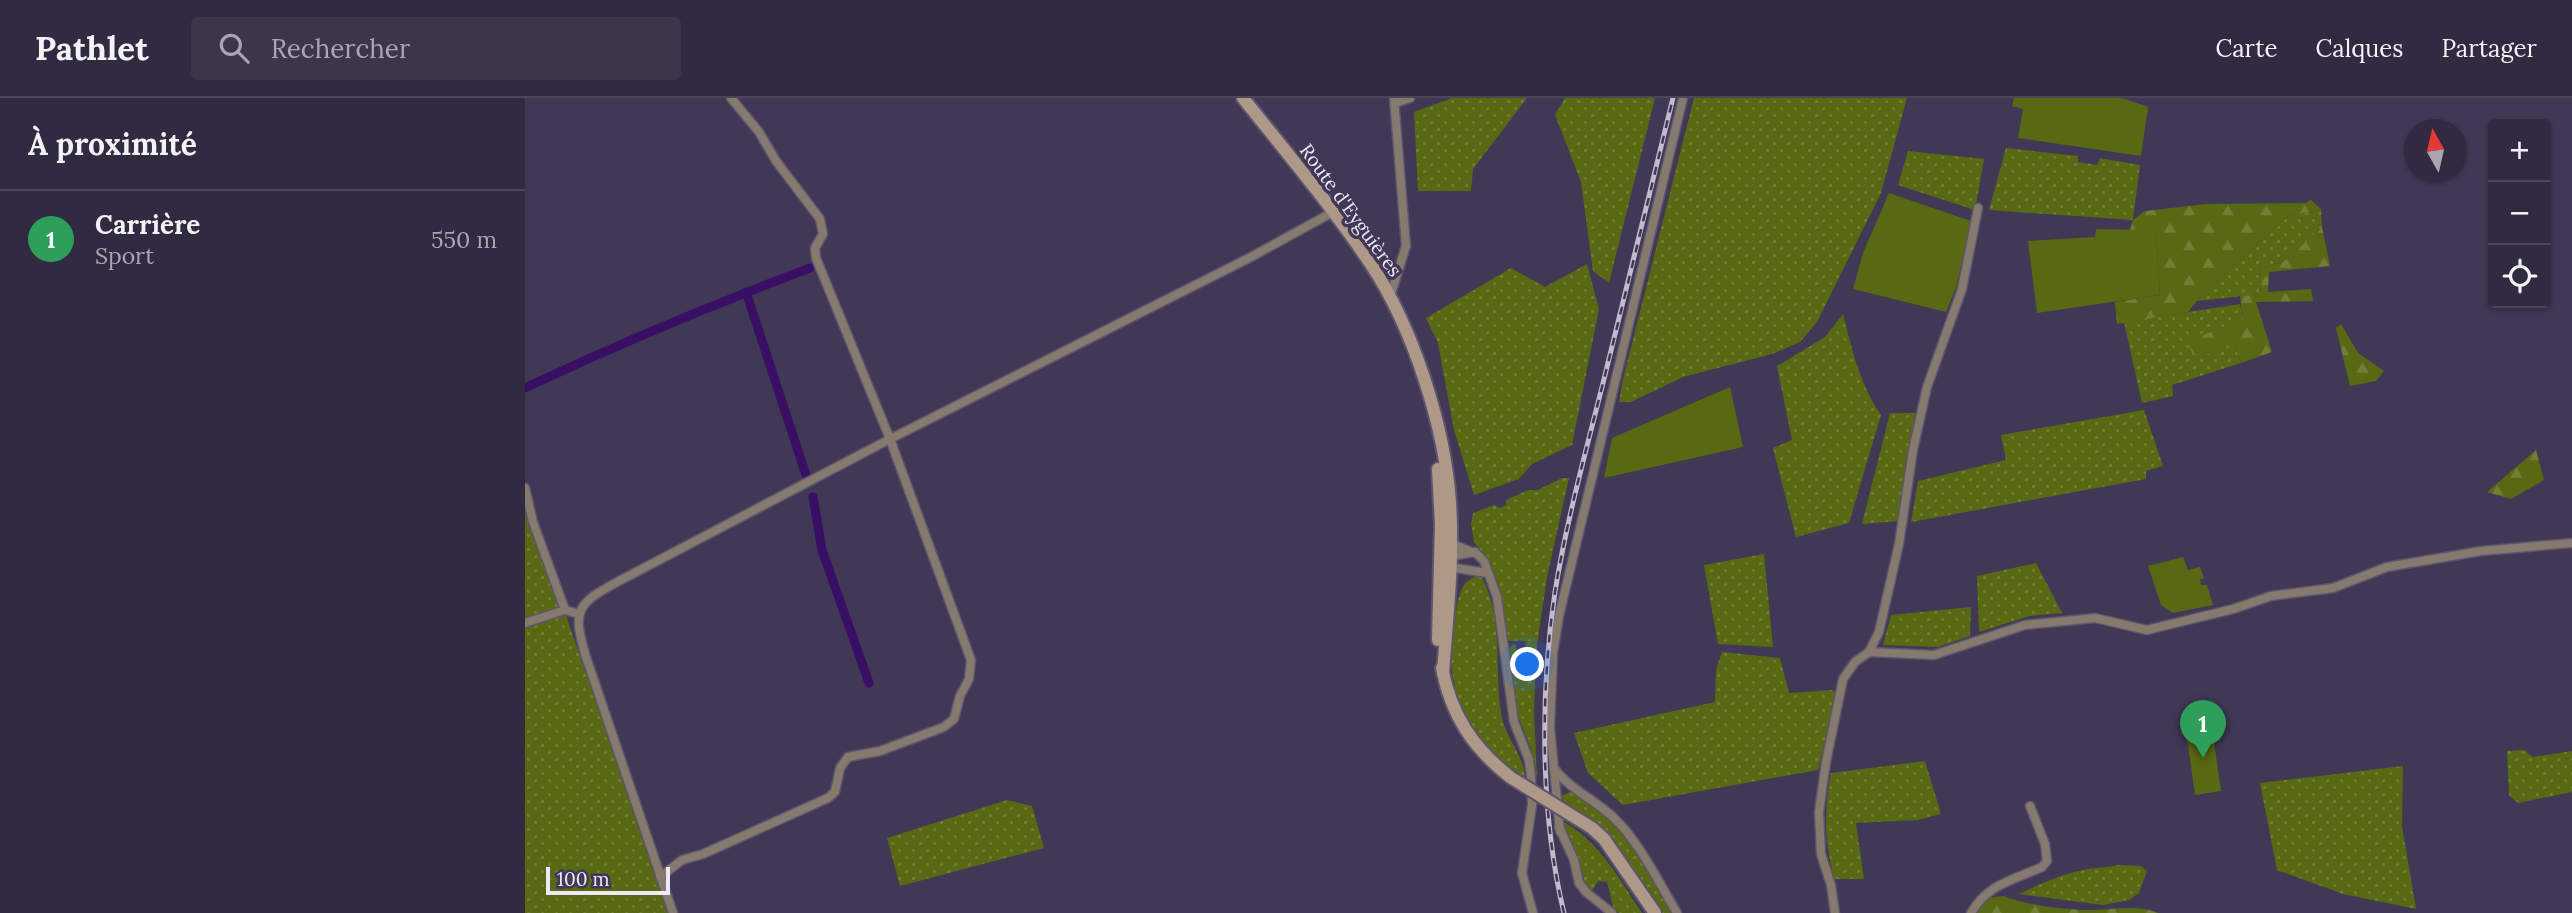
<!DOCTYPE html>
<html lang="fr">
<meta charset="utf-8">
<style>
:root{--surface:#312a40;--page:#3d364b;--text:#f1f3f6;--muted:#a8a7b1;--line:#4c4659;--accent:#95b2f1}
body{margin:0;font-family:Lora,serif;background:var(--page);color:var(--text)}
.controls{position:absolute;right:21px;top:21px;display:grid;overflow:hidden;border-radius:7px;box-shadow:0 2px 5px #0004}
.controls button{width:63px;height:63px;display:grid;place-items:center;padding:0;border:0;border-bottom:2px solid var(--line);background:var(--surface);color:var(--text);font:35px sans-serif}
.compass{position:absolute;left:1879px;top:21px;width:63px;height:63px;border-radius:50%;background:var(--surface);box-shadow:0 2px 5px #0004;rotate:352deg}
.scale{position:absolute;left:21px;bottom:18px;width:124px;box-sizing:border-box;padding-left:7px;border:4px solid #ede8fa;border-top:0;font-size:19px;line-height:24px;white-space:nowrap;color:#ede8fa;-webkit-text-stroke:5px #413855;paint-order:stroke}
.you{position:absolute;left:1003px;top:567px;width:24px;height:24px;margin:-18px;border:5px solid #fff;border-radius:50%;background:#1a73e8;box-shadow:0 0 0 10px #1a73e833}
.badge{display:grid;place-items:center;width:46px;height:46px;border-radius:50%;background:var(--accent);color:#fff;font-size:23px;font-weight:700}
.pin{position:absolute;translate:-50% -58px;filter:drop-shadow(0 2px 4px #0008)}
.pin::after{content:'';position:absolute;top:37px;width:24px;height:21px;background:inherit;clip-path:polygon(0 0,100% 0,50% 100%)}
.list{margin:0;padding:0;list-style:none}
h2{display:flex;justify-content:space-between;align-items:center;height:91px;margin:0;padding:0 28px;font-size:30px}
h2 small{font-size:23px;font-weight:400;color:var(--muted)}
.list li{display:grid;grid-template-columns:46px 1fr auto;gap:21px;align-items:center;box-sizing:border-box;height:98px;padding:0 28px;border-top:2px solid var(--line)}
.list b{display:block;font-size:26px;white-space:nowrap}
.list p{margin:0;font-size:23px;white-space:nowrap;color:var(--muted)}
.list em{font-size:23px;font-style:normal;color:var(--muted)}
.icon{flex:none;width:38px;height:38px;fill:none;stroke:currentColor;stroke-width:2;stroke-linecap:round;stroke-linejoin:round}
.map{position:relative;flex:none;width:2047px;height:815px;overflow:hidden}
header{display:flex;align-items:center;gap:42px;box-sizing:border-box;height:98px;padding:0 35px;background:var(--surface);border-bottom:2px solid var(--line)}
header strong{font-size:33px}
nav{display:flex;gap:38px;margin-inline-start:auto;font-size:24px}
.search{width:490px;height:63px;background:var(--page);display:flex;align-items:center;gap:18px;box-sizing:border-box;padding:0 24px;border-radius:7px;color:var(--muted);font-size:26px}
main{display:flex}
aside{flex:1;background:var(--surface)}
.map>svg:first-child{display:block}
.grass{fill:url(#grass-dots)}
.forest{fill:url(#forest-firs)}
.garden{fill:#596812}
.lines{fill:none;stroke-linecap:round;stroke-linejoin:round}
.canal{stroke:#380f64;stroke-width:9}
.minor-casing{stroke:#5d546f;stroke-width:11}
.secondary-casing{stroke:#5d546f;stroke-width:16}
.minor{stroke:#86796e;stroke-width:8}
.secondary{stroke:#ae9989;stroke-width:12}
.rail-casing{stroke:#c1bbd0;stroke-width:5}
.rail{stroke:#413855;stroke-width:2.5;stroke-dasharray:8;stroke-linecap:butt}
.secondary-bridge-casing{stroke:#5d546f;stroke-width:16;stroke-linecap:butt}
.secondary-bridge{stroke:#ae9989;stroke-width:12}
.labels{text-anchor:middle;stroke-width:7;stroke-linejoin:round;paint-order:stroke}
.street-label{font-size:19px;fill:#ede8fa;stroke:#413855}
</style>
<header>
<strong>Pathlet</strong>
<div class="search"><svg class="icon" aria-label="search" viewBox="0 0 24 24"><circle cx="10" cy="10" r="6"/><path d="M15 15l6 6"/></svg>Rechercher</div>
<nav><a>Carte</a><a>Calques</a><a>Partager</a></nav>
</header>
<main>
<aside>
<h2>À proximité<small></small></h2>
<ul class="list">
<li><span class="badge" style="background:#2e9e5b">1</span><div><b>Carrière</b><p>Sport</p></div><em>550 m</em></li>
</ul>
</aside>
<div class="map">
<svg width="2047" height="815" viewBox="0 0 2047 815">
<defs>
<pattern id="grass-dots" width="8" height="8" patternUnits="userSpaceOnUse" patternTransform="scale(1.75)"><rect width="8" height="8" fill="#596812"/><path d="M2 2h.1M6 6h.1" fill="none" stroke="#717e35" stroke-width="1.8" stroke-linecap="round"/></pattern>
<pattern id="forest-firs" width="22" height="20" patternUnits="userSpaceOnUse" patternTransform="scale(1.75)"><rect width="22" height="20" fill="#596812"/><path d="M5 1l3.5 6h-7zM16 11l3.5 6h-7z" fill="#717e35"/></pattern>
</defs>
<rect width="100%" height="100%" fill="#413855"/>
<!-- grass -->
<g class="grass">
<path d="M927 0H1002L948 71 946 93H893L889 14Z"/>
<path d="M1040 0H1130L1084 185 1068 173 1056 84 1030 17Z"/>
<path d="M1169 0H1382L1356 95 1292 224 1275 244 1247 256 1158 279 1106 304H1094L1098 281Z"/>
<path d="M1481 50 1553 58V64L1572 67 1575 60 1615 67 1608 122 1464 112Z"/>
<path d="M1383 53 1459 61 1450 112 1373 87Z"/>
<path d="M1796 111 1797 129 1758 164 1734 170 1736 196 1672 203 1761 119Z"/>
<path d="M1062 166 1074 211 1047 347 1007 366 994 381 949 397 929 332 913 245 901 220 986 170 1020 189Z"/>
<path d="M1715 206 1719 222 1669 259 1710 248 1716 265 1647 287 1648 298 1617 305 1599 224Z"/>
<path d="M1318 216C1327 252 1335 286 1356 317L1324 425 1271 439 1248 350 1267 342 1252 268 1300 239Z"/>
<path d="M1619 312 1638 368 1621 373V381L1386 424 1393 383 1481 362 1476 337Z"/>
<path d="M1365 315H1391L1374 423 1337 426Z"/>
<path d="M1037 380H1044L1022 479 1011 554 1009 615 1012 680 1006 651 988 606 983 551 990 545 995 563H998L1001 543H982L975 492 965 464 949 444 946 426 948 415 969 407 975 410 981 407V402L1003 392H1013Z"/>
<path d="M0 414 42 520 143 815H0Z"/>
<path d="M1239 456 1248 549 1193 546 1179 467Z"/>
<path d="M1511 465 1537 515 1505 518 1454 534 1452 478Z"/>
<path d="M953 478 957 480C980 523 968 574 977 620 982 642 1000 659 1000 681 938 642 915 584 931 512 934 498 936 482 953 478Z"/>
<path d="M1446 509 1445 538 1413 549 1358 547 1366 517Z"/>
<path d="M1197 554 1255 560 1264 595 1307 592 1312 595 1293 672 1098 707 1063 675 1049 635 1190 604 1191 572Z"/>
<path d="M1999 652 2008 659 2047 653V694L1993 705 1984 697 1982 653Z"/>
<path d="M1400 663 1416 716 1393 722 1331 725 1339 781H1309C1299 738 1299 718 1306 675Z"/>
<path d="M1878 668 1877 728 1891 811 1818 796 1752 772 1735 685Z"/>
<path d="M1047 693C1094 708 1122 776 1147 815H1136L1067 723 1038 702 1036 698Z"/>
<path d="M482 702 507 708 519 750 375 788 362 740Z"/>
<path d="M1039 724C1075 744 1094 781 1117 815H1094L1088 808 1082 784 1073 783 1067 793 1058 784 1055 769 1041 740Z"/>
<path d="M1593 767 1616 768 1622 773 1614 795 1604 802 1578 807 1494 796C1515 786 1536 776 1559 772 1570 769 1582 770 1593 767Z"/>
</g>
<!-- forest -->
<g class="forest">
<path d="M1786 102 1796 111 1761 119 1672 203 1663 214 1592 226 1590 204 1635 197 1631 133 1605 132 1608 122 1620 113 1681 106 1780 105Z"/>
<path d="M1797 129 1805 168 1744 174 1743 194 1786 191 1788 203 1731 204 1747 254 1716 265 1710 248 1669 260 1662 243 1718 222 1715 198 1736 196 1734 170 1758 164Z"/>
<path d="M1816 226 1833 255 1859 273 1851 283 1825 288 1811 230Z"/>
<path d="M2011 352 2019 382 1986 401 1962 394Z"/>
<path d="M1478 798C1503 807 1532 811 1558 812 1586 813 1608 805 1634 815H1452L1461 800Z"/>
</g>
<!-- garden -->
<g class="garden">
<path d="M1489 0H1597L1623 9 1616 58 1493 40 1498 11 1487 8Z"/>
<path d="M1364 95 1446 123 1431 190 1421 214 1328 191 1338 155Z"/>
<path d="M1571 131 1631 132 1635 197 1512 215 1503 143 1570 139Z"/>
<path d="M1205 289 1218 349 1079 380 1087 340Z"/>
<path d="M1658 459 1663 472 1675 469 1679 480 1675 481 1676 487H1682L1688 507 1648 515 1636 507 1623 468Z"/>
<path d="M1686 623 1696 693 1670 697 1660 626Z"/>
</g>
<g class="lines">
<!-- canal -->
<g class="canal">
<path d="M221 194 281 377"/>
<path d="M0 290C93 246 189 206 285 170"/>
<path d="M288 399 297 452 344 585"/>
</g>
<!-- minor casing -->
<g class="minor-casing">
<g id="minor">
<path d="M870 5 885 0"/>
<path d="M865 199 881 148 869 0"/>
<path d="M0 390 8 424 40 512"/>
<path d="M927 446 952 456 959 463 972 499 989 624 1004 662 1006 678 1007 707 997 775 1008 815"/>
<path d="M923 462 932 457 950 454"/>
<path d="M924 469 962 475"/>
<path d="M0 525 40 512 54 516"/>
<path d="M1344 554 1354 534 1374 446 1388 352 1402 289 1437 191 1453 110"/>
<path d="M1029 670C1044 691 1069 701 1088 719 1114 743 1134 785 1152 815"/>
<path d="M1034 729 1049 762 1054 785 1061 794 1087 815"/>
<path d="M1035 733 1025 629 1028 555 1034 518 1158 0"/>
<path d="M135 779 157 762 178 756 303 700 310 694 315 670 323 659 355 653 419 629 429 621 435 598 444 581 446 562 365 341 291 160 290 150 298 136 295 121 251 63 234 34 206 0"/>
<path d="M148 815 61 559C47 512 51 506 94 483L365 341 726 159 808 114"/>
<path d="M1310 815 1306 787 1296 756 1294 714 1301 664 1318 581 1330 564 1344 554 1409 557 1500 527 1570 520 1622 532 1708 511 1746 498 1808 490 1862 469 1956 453 2047 445"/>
<path d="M1446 815C1463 786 1488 782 1517 769L1522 763 1520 746 1505 708"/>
</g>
</g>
<!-- secondary casing -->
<g class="secondary-casing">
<g id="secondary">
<path d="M718 0C761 54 806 107 845 165 888 229 920 329 925 405 929 462 922 519 918 575"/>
<path d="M913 371 916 426 913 542"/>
<path d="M917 570C926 617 948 650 985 679"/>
<path d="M1067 730 1079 741 1130 815"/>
</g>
</g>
<!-- minor -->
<use href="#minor" class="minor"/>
<!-- secondary -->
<use href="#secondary" class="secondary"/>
<!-- rail casing -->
<g class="rail-casing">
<path id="rail" d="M1039 815C1015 716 1015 594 1030 494 1042 419 1063 346 1081 273 1104 182 1126 91 1148 0"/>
</g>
<!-- rail -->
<use href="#rail" class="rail"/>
<!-- secondary-bridge casing -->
<g class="secondary-bridge-casing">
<path id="secondary-bridge" d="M985 679 1067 730"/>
</g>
<!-- secondary-bridge -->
<use href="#secondary-bridge" class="secondary-bridge"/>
</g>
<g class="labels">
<!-- street labels -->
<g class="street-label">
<text transform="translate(826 112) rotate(54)" y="7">Route d'Eyguières</text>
</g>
</g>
</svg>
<div class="controls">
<button>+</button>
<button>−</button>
<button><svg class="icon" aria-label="locate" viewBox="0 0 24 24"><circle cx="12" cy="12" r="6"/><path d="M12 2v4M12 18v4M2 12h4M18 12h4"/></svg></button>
</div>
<svg class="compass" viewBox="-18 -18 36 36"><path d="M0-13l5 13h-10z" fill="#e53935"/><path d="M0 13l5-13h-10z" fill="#a8a7b1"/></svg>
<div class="scale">100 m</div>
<div class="you"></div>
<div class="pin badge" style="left:1678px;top:660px;background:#2e9e5b">1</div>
</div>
</main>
